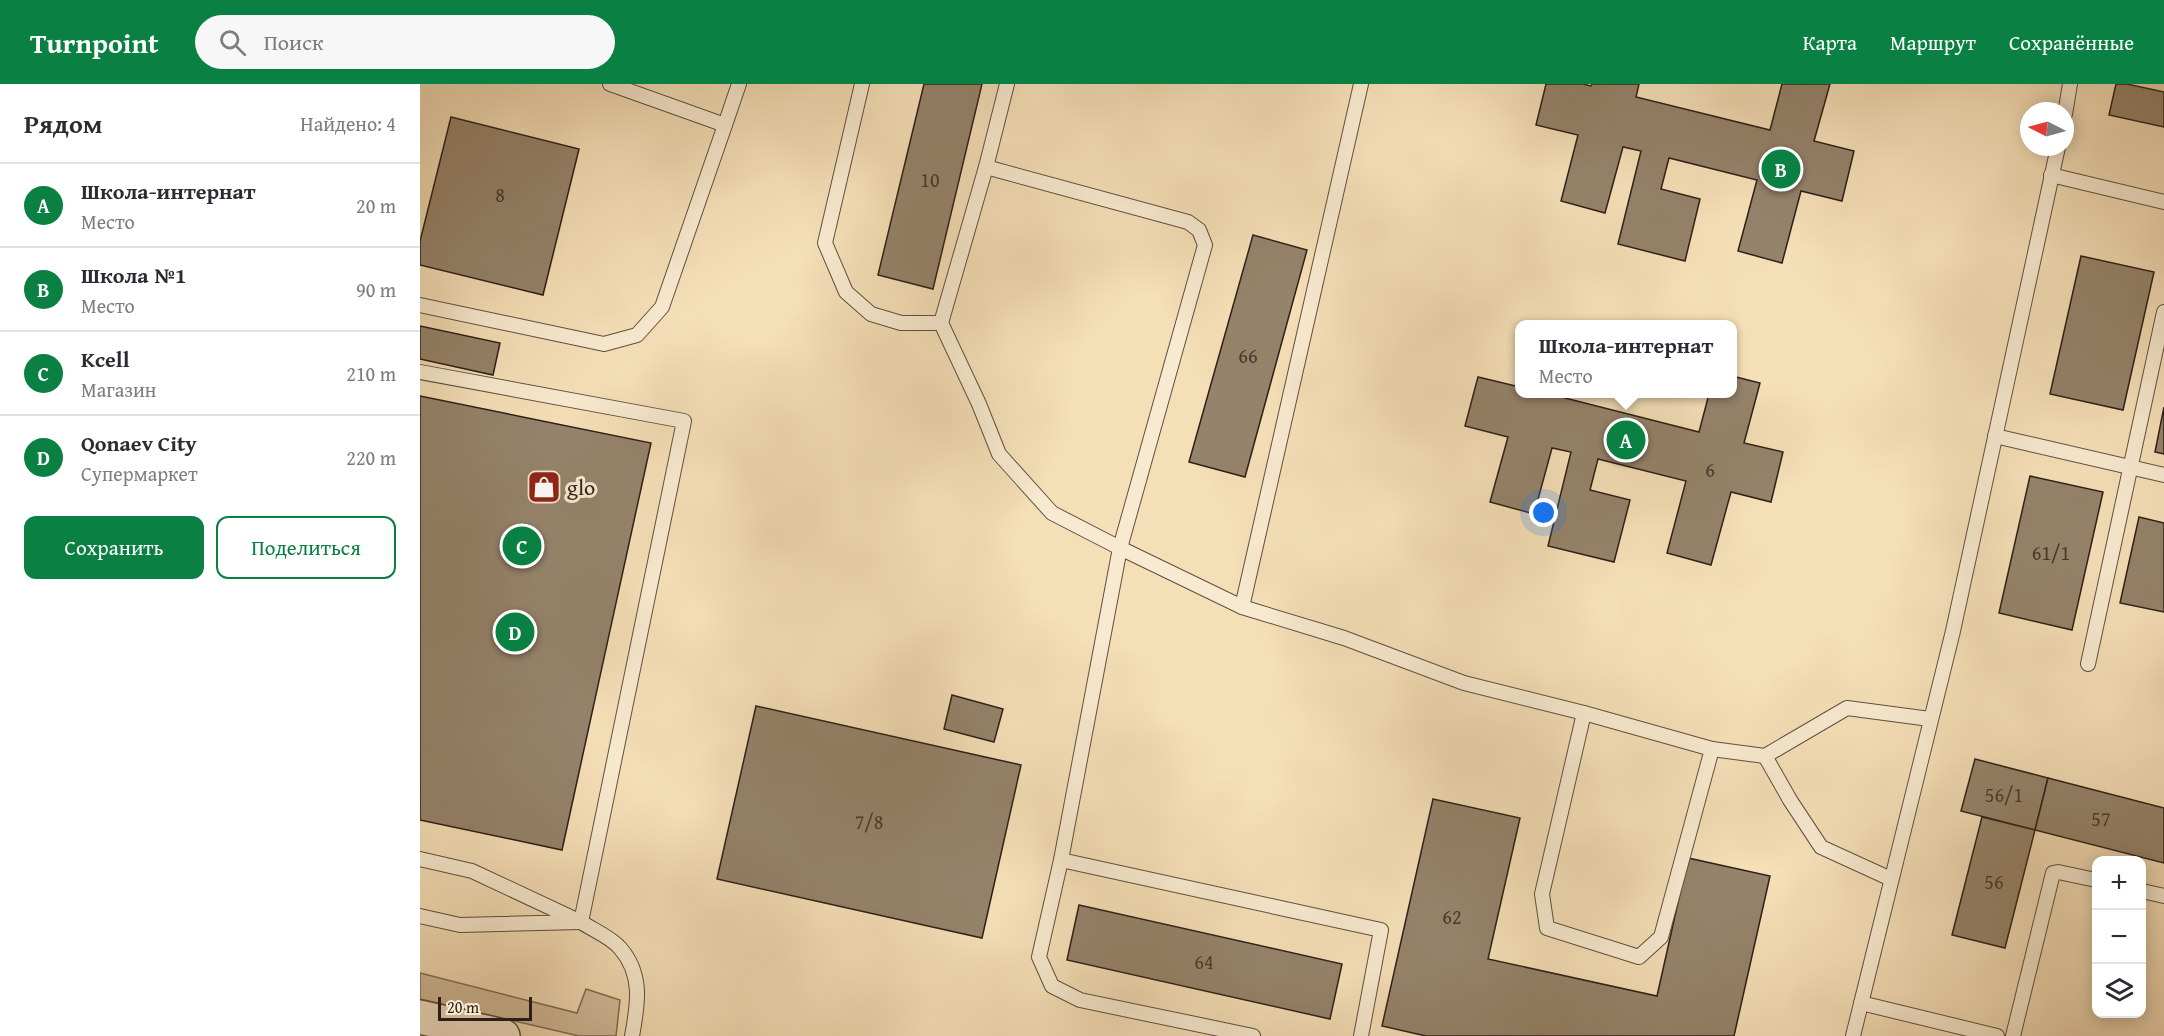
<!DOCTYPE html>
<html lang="ru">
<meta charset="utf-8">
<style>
:root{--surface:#fff;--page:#f7f7f7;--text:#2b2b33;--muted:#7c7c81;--line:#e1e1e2;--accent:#0b8043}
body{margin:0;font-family:"Gentium Book Plus",serif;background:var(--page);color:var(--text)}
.controls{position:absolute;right:18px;bottom:18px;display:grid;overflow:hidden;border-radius:12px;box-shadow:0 3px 15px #0003}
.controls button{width:54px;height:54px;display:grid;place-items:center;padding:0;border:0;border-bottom:2px solid var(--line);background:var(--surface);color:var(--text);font:30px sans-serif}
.compass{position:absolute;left:1600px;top:18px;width:54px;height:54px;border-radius:50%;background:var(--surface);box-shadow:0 3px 15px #0003;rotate:276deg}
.scale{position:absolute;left:18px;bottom:15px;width:94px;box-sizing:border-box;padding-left:6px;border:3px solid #2e1f19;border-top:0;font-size:16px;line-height:21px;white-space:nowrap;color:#2e1f19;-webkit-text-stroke:4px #f8ead0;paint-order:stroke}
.you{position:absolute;left:1124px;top:429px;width:21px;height:21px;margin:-15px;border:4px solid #fff;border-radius:50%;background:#1a73e8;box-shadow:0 0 0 9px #1a73e833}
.badge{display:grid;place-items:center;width:39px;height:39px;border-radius:50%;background:var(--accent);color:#fff;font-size:20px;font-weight:700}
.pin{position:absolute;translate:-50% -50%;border:3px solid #fff;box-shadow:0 2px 6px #0006}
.popup{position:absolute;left:1095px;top:236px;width:222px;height:78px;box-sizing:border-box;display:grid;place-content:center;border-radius:12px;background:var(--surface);filter:drop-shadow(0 2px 4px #0005);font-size:20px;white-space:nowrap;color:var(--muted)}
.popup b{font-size:22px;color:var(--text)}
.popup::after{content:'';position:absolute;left:50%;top:100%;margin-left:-12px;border:12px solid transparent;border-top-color:var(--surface)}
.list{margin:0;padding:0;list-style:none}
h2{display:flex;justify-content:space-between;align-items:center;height:78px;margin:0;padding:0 24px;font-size:26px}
h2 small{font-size:20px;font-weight:400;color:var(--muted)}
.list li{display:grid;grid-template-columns:39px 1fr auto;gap:18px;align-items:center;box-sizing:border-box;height:84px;padding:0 24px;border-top:2px solid var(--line)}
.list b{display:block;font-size:22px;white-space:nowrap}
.list p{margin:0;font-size:20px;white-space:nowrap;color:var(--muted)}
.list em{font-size:20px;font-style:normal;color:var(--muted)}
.actions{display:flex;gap:12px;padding:18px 24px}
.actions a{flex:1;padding:14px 0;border:2px solid var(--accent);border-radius:12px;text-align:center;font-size:21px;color:var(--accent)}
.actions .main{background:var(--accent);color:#fff}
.icon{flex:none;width:33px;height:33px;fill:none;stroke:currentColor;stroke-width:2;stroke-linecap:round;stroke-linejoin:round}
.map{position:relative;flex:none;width:1744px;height:952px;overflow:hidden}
header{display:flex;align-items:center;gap:36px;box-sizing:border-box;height:84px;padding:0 30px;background:var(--accent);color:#fff}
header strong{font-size:28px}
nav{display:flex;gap:33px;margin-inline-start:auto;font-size:21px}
.search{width:420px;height:54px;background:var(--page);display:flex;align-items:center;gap:15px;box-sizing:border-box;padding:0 21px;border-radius:33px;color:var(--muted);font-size:22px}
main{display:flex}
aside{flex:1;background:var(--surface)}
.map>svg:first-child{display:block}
.green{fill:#d3be9c;stroke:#806e5a;stroke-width:1.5}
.building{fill:#95836b;stroke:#2e1f19;stroke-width:1.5}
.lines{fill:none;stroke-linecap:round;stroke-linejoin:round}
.service-casing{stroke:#604f40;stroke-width:16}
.tertiary-casing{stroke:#604f40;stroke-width:36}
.service{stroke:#f8ead0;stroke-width:14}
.tertiary{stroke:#f8ead0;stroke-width:33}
.labels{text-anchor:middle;stroke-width:6;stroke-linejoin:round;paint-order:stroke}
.number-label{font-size:20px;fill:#48382e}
.poi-label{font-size:22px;fill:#2e1f19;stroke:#f8ead0;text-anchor:start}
</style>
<header>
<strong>Turnpoint</strong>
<div class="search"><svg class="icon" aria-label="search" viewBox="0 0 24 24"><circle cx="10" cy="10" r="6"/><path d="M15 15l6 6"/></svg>Поиск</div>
<nav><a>Карта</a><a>Маршрут</a><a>Сохранённые</a></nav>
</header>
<main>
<aside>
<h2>Рядом<small>Найдено: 4</small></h2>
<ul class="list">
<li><span class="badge">A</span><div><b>Школа-интернат</b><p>Место</p></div><em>20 m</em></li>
<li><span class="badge">B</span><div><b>Школа №1</b><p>Место</p></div><em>90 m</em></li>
<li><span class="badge">C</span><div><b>Kcell</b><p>Магазин</p></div><em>210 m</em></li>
<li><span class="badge">D</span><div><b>Qonaev City</b><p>Супермаркет</p></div><em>220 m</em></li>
</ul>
<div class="actions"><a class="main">Сохранить</a><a>Поделиться</a></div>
</aside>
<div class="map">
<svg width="1744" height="952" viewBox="0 0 1744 952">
<rect width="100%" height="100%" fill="#f5dfb7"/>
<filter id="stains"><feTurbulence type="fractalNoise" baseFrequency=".00333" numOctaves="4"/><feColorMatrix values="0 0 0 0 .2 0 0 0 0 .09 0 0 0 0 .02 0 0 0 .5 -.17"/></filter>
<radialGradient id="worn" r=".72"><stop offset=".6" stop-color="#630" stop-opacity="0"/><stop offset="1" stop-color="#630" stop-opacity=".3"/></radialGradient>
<!-- green -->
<path class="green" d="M0 889 157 929 166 905 200 916 196 952H159L0 915Z"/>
<!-- building -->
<g class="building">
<path d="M504 0H562L513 205 458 191Z"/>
<path d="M1126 0H1163L1171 2 1172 0H1219L1216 13 1350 46 1362 0H1410L1394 57 1434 67 1422 117 1381 107 1362 179 1318 167 1337 96 1249 74 1241 105 1280 115 1265 177 1198 160 1221 67 1203 63 1185 129 1141 117 1158 51 1116 41Z"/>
<path d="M1696 0H1707L1744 8V43L1689 31Z"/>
<path d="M31 33 159 65 123 211 0 181V157Z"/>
<path d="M833 151 887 166 825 393 769 378Z"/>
<path d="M1661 172 1734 188 1703 326 1630 310Z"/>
<path d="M0 242 80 259 73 291 0 275Z"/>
<path d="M1312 292 1340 299 1324 359 1363 368 1351 418 1311 408 1291 481 1247 469 1266 397 1178 375 1170 406 1210 416 1194 478 1128 462 1151 368 1132 364 1114 430 1070 418 1088 353 1045 342 1058 293 1100 303V310H1146L1145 314 1279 348 1289 310H1312Z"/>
<path d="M0 312 231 359 142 766 0 736Z"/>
<path d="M1744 323V370L1735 368Z"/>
<path d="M1610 392 1683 408 1652 546 1579 529Z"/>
<path d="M1719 433 1744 439V528L1700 519Z"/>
<path d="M532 611 583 625 574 658 524 645Z"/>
<path d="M336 622 601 681 562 854 297 795Z"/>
<path d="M1555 675 1628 694 1615 746 1541 727Z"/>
<path d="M1628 694 1744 724V779L1615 746Z"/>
<path d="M1013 715 1100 734 1068 875 1237 912 1268 774 1350 792 1314 952H1006L962 942Z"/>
<path d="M1562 733 1615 746 1585 864 1532 851Z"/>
<path d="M659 821 922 880 910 935 647 876Z"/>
</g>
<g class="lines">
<!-- service casing -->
<g class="service-casing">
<g id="service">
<path d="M190 0 305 41 319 0"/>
<path d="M442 0 405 159 426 208 451 230 481 239H521L566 83 587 0"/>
<path d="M941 0 822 523 924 554 1044 599 1164 629 1292 665 1345 672 1427 624 1510 635"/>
<path d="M1645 30 1650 0"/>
<path d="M566 83 768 138 779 146 785 161 700 464 641 776 619 873 632 902 660 916 833 952"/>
<path d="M1631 91 1744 118"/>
<path d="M0 221 184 260 217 251 242 223 305 41"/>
<path d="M521 239 559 320 579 370 632 429 700 464 822 523"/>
<path d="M0 288 264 337 161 838C173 846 191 853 200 864 223 890 218 920 212 952"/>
<path d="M1575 352 1744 391"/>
<path d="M1668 580 1744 228"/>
<path d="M1164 629 1122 810 1127 844 1219 873 1241 853 1292 665"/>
<path d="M1345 672 1370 716 1401 763 1471 795"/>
<path d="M0 775 52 787 161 838 40 841 0 832"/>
<path d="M641 776 961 846 941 952"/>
<path d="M1722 807 1744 812"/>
<path d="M1441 919 1577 952"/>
<path d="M1433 952 1533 547 1638 63"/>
<path d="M1593 952 1633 789 1638 788 1676 796"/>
</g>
</g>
<!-- tertiary casing -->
<g class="tertiary-casing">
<path id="tertiary" d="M0 933 83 952"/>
</g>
<!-- service -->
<use href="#service" class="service"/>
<!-- tertiary -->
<use href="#tertiary" class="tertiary"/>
</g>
<!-- icons -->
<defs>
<g id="shop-square" transform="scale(1.725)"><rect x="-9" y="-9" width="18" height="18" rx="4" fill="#8f2418" stroke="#f8ead0"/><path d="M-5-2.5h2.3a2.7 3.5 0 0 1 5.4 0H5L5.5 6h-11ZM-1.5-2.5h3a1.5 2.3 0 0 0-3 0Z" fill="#fff"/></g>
</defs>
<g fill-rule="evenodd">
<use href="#shop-square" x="124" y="403"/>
</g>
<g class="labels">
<!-- number labels -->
<g class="number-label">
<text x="510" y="103">10</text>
<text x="80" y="118">8</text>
<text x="828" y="279">66</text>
<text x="1290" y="393">6</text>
<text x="1631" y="476">61/1</text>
<text x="1584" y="718">56/1</text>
<text x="1681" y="742">57</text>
<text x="449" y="745">7/8</text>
<text x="1574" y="805">56</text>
<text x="1032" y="840">62</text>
<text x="784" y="885">64</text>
</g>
<!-- poi labels -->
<g class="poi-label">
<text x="147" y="411">glo</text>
</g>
</g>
<rect width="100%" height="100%" filter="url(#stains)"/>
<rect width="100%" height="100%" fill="url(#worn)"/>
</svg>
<div class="controls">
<button>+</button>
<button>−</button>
<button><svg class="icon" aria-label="layers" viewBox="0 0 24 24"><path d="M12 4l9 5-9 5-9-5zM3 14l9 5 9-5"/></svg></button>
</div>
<svg class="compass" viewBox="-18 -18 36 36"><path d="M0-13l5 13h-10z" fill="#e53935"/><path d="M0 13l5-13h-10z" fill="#7c7c81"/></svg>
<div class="scale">20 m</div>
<div class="you"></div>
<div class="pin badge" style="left:1206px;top:356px">A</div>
<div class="popup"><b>Школа-интернат</b>Место</div>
<div class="pin badge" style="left:1361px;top:85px">B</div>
<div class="pin badge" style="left:102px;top:462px">C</div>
<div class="pin badge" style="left:95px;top:548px">D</div>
</div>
</main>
